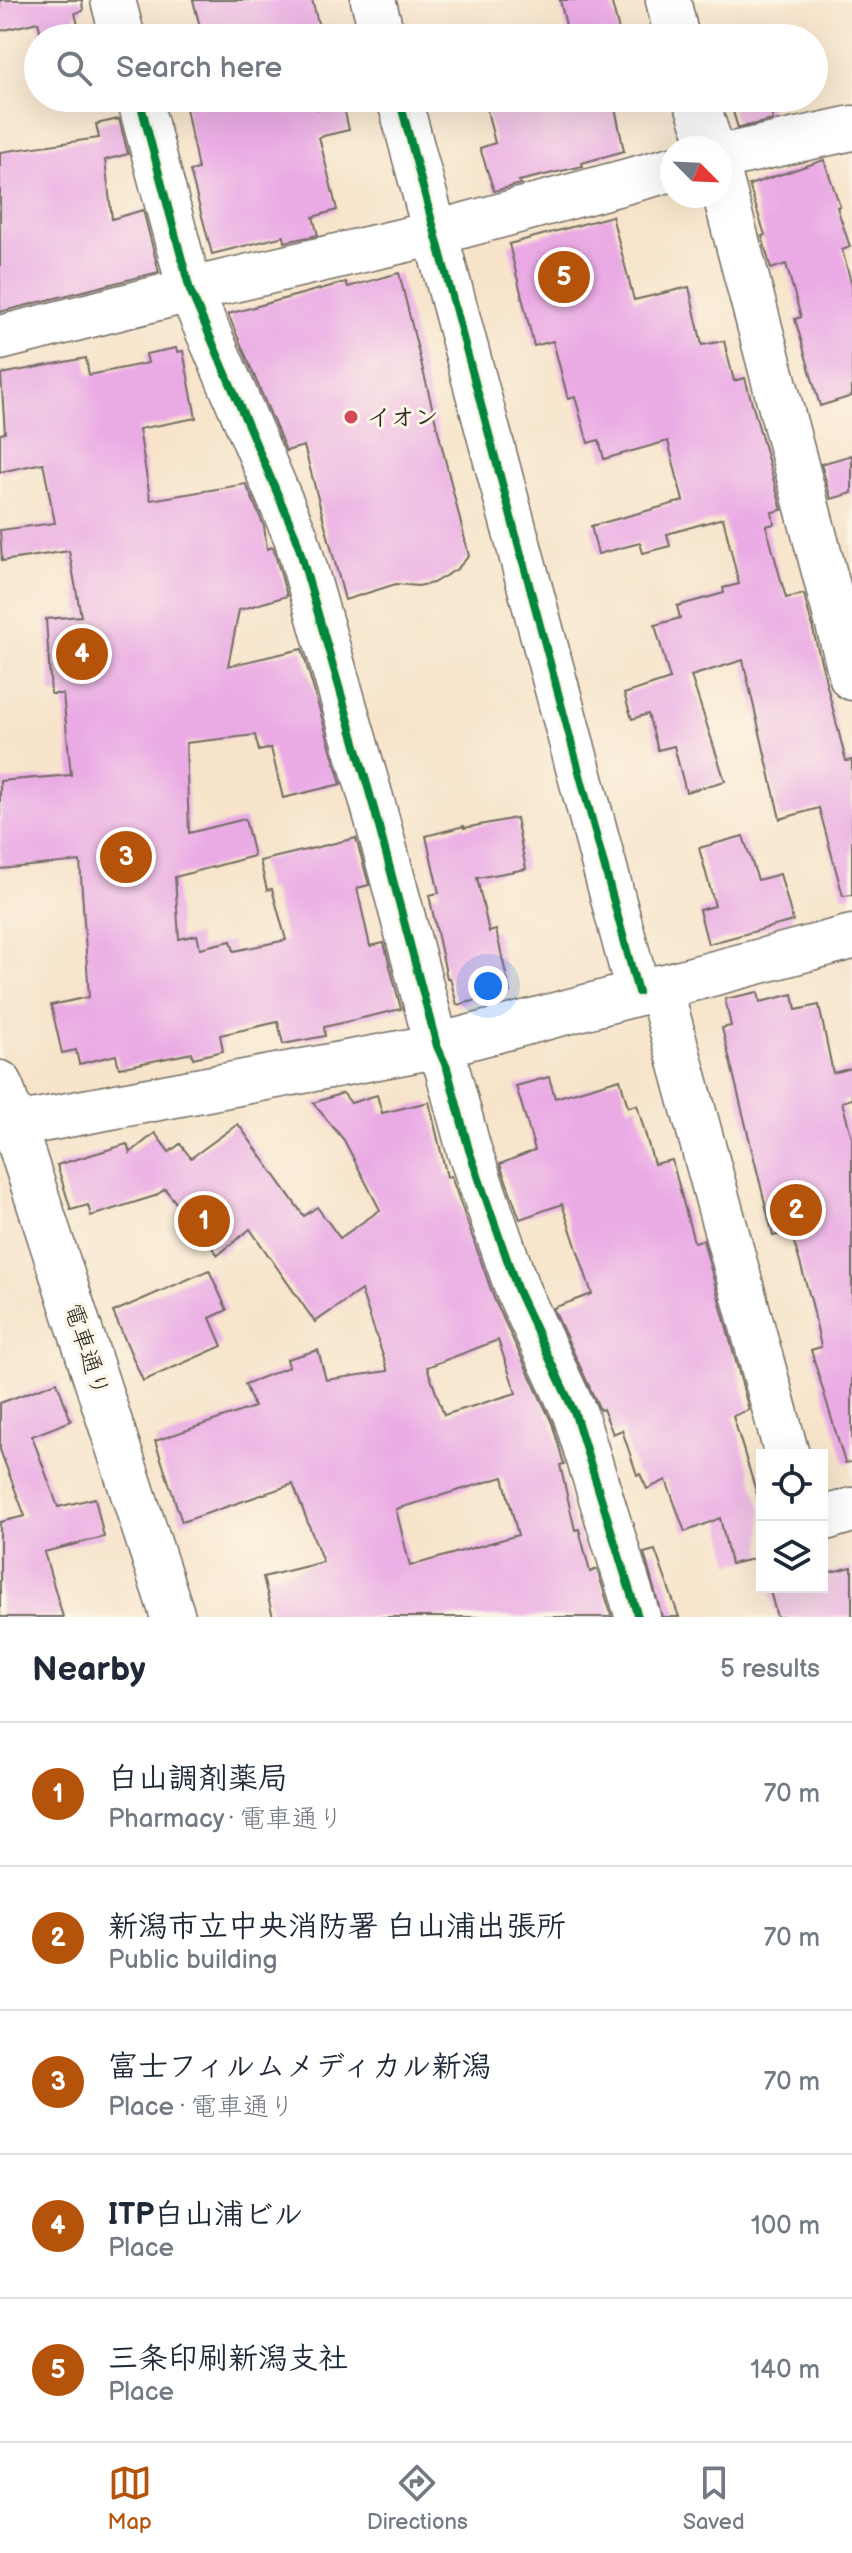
<!DOCTYPE html>
<meta charset="utf-8">
<style>
:root{--surface:#fff;--page:#f2f2f3;--text:#1f2937;--muted:#747a83;--line:#e0e1e3;--accent:#b45309}
body{margin:0;font-family:"Balsamiq Sans","Klee One",sans-serif;background:var(--page);color:var(--text)}
.controls{position:absolute;right:24px;bottom:24px;display:grid;overflow:hidden;border-radius:0px;box-shadow:0 8px 32px #0002}
.controls button{width:72px;height:72px;display:grid;place-items:center;padding:0;border:0;border-bottom:2px solid var(--line);background:var(--surface);color:var(--text);font:40px sans-serif}
.compass{position:absolute;left:660px;top:136px;width:72px;height:72px;border-radius:50%;background:var(--surface);box-shadow:0 8px 32px #0002;rotate:114deg}
.you{position:absolute;left:488px;top:986px;width:28px;height:28px;margin:-20px;border:6px solid #fff;border-radius:50%;background:#1a73e8;box-shadow:0 0 0 12px #1a73e833}
.badge{display:grid;place-items:center;width:52px;height:52px;border-radius:50%;background:var(--accent);color:#fff;font-size:26px;font-weight:700}
.pin{position:absolute;translate:-50% -50%;border:4px solid #fff;box-shadow:0 2px 8px #0006}
.list{margin:0;padding:0;list-style:none}
h2{display:flex;justify-content:space-between;align-items:center;height:104px;margin:0;padding:0 32px;font-size:34px}
h2 small{font-size:26px;font-weight:400;color:var(--muted)}
.list li{display:grid;grid-template-columns:52px 1fr auto;gap:24px;align-items:center;box-sizing:border-box;height:144px;padding:0 32px;border-top:2px solid var(--line)}
.list b{display:block;font-size:30px;white-space:nowrap}
.list p{margin:0;font-size:26px;white-space:nowrap;color:var(--muted)}
.list em{font-size:26px;font-style:normal;color:var(--muted)}
.icon{flex:none;width:44px;height:44px;fill:none;stroke:currentColor;stroke-width:2;stroke-linecap:round;stroke-linejoin:round}
.map{position:relative;flex:none;width:852px;height:1617px;overflow:hidden}
.search{position:absolute;background:var(--surface);box-shadow:0 8px 32px #0002;left:24px;right:24px;top:24px;height:88px;display:flex;align-items:center;gap:20px;box-sizing:border-box;padding:0 28px;border-radius:44px;color:var(--muted);font-size:30px}
.sheet{height:824px;background:var(--surface)}
nav{display:flex;justify-content:space-around;align-items:center;box-sizing:border-box;height:112px;border-top:2px solid var(--line);background:var(--surface);font-size:22px;color:var(--muted)}
nav a{display:grid;justify-items:center;gap:4px}
nav .on{color:var(--accent)}
.map>svg:first-child{display:block}
.building{fill:#eaabe5;fill-rule:evenodd}
.lines{fill:none;stroke-linecap:round;stroke-linejoin:round}
.minor-casing{stroke:#726c63;stroke-width:47}
.minor{stroke:#fff;stroke-width:44}
.cycleway-casing{stroke:#fcf5e5;stroke-width:13}
.cycleway{stroke:#00873e;stroke-width:8}
.poi-dot{fill:#d1495b;stroke:#fcf5e5;stroke-width:3}
.labels{text-anchor:middle;stroke-width:6;stroke-linejoin:round;paint-order:stroke}
.poi-label{font-size:24px;font-weight:bold;fill:#2b2b2b;stroke:#fcf5e5;text-anchor:start}
.street-label{font-size:24px;fill:#2b2b2b;stroke:#fcf5e5}
</style>
<div class="map">
<svg width="852" height="1617" viewBox="0 0 852 1617">
<rect width="100%" height="100%" fill="#fcf5e5"/>
<filter id="ink" filterUnits="userSpaceOnUse"><feTurbulence type="fractalNoise" baseFrequency=".0125" numOctaves="2"/><feDisplacementMap in="SourceGraphic" scale="16" xChannelSelector="R" yChannelSelector="G"/><feConvolveMatrix kernelMatrix="1 2 1 2 8 2 1 2 1" color-interpolation-filters="sRGB"/></filter>
<filter id="wash" filterUnits="userSpaceOnUse"><feTurbulence type="fractalNoise" baseFrequency=".006" numOctaves="4" result="noise"/><feDisplacementMap in="SourceGraphic" scale="32" xChannelSelector="R" yChannelSelector="G"/><feGaussianBlur stdDeviation="1.8" result="paint"/><feColorMatrix in="noise" values="0 0 0 0 0 0 0 0 0 0 0 0 0 0 0 0 0 1.4 0 .05"/><feComposite in="paint" operator="in"/></filter>
<g filter="url(#wash)">
<rect width="100%" height="100%" fill="#f7e4cb"/>
<g id="blocks">
<!-- building -->
<g class="building">
<path d="M0 0H82L83 11 75 13 81 38H42L38 22 0 31Z"/>
<path d="M193 0H312L322 38H203Z"/>
<path d="M560 0H611L621 38H569Z"/>
<path d="M184 98H317L318 109 343 103 349 130 319 137 337 210 313 217 318 235 285 242 284 236 212 254 190 171 198 169Z"/>
<path d="M484 98H613L624 151 582 163 583 166 519 181 521 184 494 191 480 148 495 143Z"/>
<path d="M729 98H767L773 120 738 128Z"/>
<path d="M119 119 128 154 105 160 112 219 143 210 159 272 0 312V152L99 138 96 124Z"/>
<path d="M824 160 840 206 837 207 850 247 842 250 852 285V396L820 406 795 319 801 317 786 264 771 269 762 236 765 235 749 185Z"/>
<path d="M612 216 634 300 689 287 702 345 724 341 734 381 745 378 782 510 772 512 774 524 766 526 786 598 804 594 846 761 852 760V895L843 896 819 808 780 819 743 660 691 676 725 781 686 792 674 746 658 750 648 714 632 719 624 694 670 679 655 625 680 618 677 606 724 593 723 588 739 584 723 518 667 534 670 546 643 553 640 543 598 554 591 526 683 501 668 441 604 459 599 440 588 443 575 397 568 399 553 341 534 346 509 244Z"/>
<path d="M399 273 469 556 457 569 433 583 418 586 396 584 345 600 304 446 286 451 228 314 346 282 348 287Z"/>
<path d="M176 348 177 352 183 351 196 418 139 429 150 498 151 500 246 484 264 526 267 549 273 547 287 596 239 610 228 666 302 649 341 784 283 798 271 748 259 751 255 735 186 743 189 833 245 819 254 856 175 877 179 939 197 935 200 948 231 941 234 951 286 940 272 889 267 890 260 861 356 838 369 885 357 888 370 946 384 943 401 1009 324 1027 325 1036 283 1044 278 1022 220 1035 223 1051 193 1058 192 1053 119 1068 116 1055 79 1064 76 1050 62 1053 51 1005 89 997 80 861 0 869V781L71 775 63 694H51L46 619 81 616 69 551 2 561 0 530 55 523 43 463 0 472V434L5 433 1 374 86 358 89 375 148 363 146 354Z"/>
<path d="M852 455V493L831 499 821 464Z"/>
<path d="M516 818 526 869 477 878 489 932 496 930 510 992 457 1005 450 978H447L429 895 439 893 426 836 464 826V828Z"/>
<path d="M743 836 758 880 780 874 793 921 708 944 699 910 715 906 699 848Z"/>
<path d="M758 992 760 1002 793 994 796 1010 819 1005 833 1073 852 1068V1099L842 1102 852 1138V1462L845 1463 811 1350 821 1347 812 1304 791 1232 773 1236 722 1028 731 1026 725 999Z"/>
<path d="M549 1077 555 1098 620 1079 628 1107 637 1105 654 1164 672 1160 694 1242 703 1240 749 1410 733 1416 762 1511V1557L731 1564 720 1518 685 1532 666 1480 647 1489 640 1474 637 1475 622 1430 613 1434 603 1409 600 1410 553 1308 592 1294 562 1204 520 1219 500 1164 535 1150 516 1086Z"/>
<path d="M343 1093 351 1103 377 1095 382 1113 429 1102 447 1177 451 1176 495 1301 552 1423 564 1464 560 1465 575 1530 579 1529 590 1572 597 1569 612 1617H273L263 1577 323 1562 293 1484 182 1522 155 1441 254 1407 245 1384 289 1367 287 1359 318 1350 326 1380 388 1371 361 1290 315 1322 250 1229 218 1255 165 1189 155 1196 91 1216 88 1205 71 1210 57 1165 127 1144 130 1153 155 1133 169 1152 180 1144 191 1158 238 1124 304 1216 317 1207 340 1238 380 1210 344 1140 313 1103ZM498 1340 516 1393 444 1415 427 1367ZM503 1477 518 1535 410 1566 396 1509Z"/>
<path d="M209 1270 227 1310 210 1318 222 1346 143 1381 113 1312Z"/>
<path d="M57 1382 71 1421 32 1436 58 1507 95 1498 104 1537 44 1552 63 1617H0V1522L25 1516 0 1450V1403Z"/>
<path d="M655 1550 679 1617H662L644 1553Z"/>
<path d="M852 1567V1617H777L769 1587H822V1574Z"/>
</g>
</g>
</g>
<g filter="url(#ink)">
<use href="#blocks" fill-opacity="0" stroke="#726c63" stroke-width="2"/>
<g class="lines">
<!-- minor casing -->
<g class="minor-casing">
<g id="minor">
<path d="M113 0 123 38"/>
<path d="M373 0 383 38"/>
<path d="M668 0 677 38"/>
<path d="M139 98 190 290 296 537 375 812 437 1046 447 1068 469 1150 518 1291 575 1414 638 1617"/>
<path d="M399 98 638 992"/>
<path d="M695 98 712 148"/>
<path d="M720 157 852 128"/>
<path d="M720 176 852 678"/>
<path d="M0 338 190 290 436 233 672 169"/>
<path d="M660 987 787 1455"/>
<path d="M0 1083 173 1617"/>
<path d="M15 1125 437 1046 852 937"/>
<path d="M822 1519 852 1510"/>
</g>
</g>
<!-- minor -->
<use href="#minor" class="minor"/>
<!-- cycleway casing -->
<g class="cycleway-casing">
<g id="cycleway">
<path d="M139 98 190 290 296 537 375 812 437 1046 447 1068 469 1150 518 1291 575 1414 638 1617"/>
<path d="M399 98 638 992"/>
</g>
</g>
<!-- cycleway -->
<use href="#cycleway" class="cycleway"/>
</g>
</g>
<!-- markers -->
<circle class="poi-dot" cx="351" cy="417" r="8"/>
<g class="labels">
<!-- poi labels -->
<g class="poi-label">
<text x="367" y="425">イオン</text>
</g>
<!-- street labels -->
<g class="street-label">
<text transform="translate(87 1350) rotate(72)" y="8">電車通り</text>
</g>
</g>
</svg>
<div class="controls">
<button><svg class="icon" aria-label="locate" viewBox="0 0 24 24"><circle cx="12" cy="12" r="6"/><path d="M12 2v4M12 18v4M2 12h4M18 12h4"/></svg></button>
<button><svg class="icon" aria-label="layers" viewBox="0 0 24 24"><path d="M12 4l9 5-9 5-9-5zM3 14l9 5 9-5"/></svg></button>
</div>
<svg class="compass" viewBox="-18 -18 36 36"><path d="M0-13l5 13h-10z" fill="#e53935"/><path d="M0 13l5-13h-10z" fill="#747a83"/></svg>
<div class="you"></div>
<div class="pin badge" style="left:204px;top:1221px">1</div>
<div class="pin badge" style="left:796px;top:1210px">2</div>
<div class="pin badge" style="left:126px;top:857px">3</div>
<div class="pin badge" style="left:82px;top:654px">4</div>
<div class="pin badge" style="left:564px;top:277px">5</div>
<div class="search"><svg class="icon" aria-label="search" viewBox="0 0 24 24"><circle cx="10" cy="10" r="6"/><path d="M15 15l6 6"/></svg>Search here</div>
</div>
<section class="sheet">
<h2>Nearby<small>5 results</small></h2>
<ul class="list">
<li><span class="badge">1</span><div><b>白山調剤薬局</b><p>Pharmacy · 電車通り</p></div><em>70 m</em></li>
<li><span class="badge">2</span><div><b>新潟市立中央消防署 白山浦出張所</b><p>Public building</p></div><em>70 m</em></li>
<li><span class="badge">3</span><div><b>富士フィルムメディカル新潟</b><p>Place · 電車通り</p></div><em>70 m</em></li>
<li><span class="badge">4</span><div><b>ITP白山浦ビル</b><p>Place</p></div><em>100 m</em></li>
<li><span class="badge">5</span><div><b>三条印刷新潟支社</b><p>Place</p></div><em>140 m</em></li>
</ul>
</section>
<nav>
<a class="on"><svg class="icon" aria-label="map" viewBox="0 0 24 24"><path d="M3 6l6-2 6 2 6-2v14l-6 2-6-2-6 2zM9 4v14M15 6v14"/></svg>Map</a>
<a><svg class="icon" aria-label="directions" viewBox="0 0 24 24"><path d="M12 3l9 9-9 9-9-9zM9 14v-3h6M13 9l2 2-2 2"/></svg>Directions</a>
<a><svg class="icon" aria-label="saved" viewBox="0 0 24 24"><path d="M7 4h10v16l-5-4-5 4z"/></svg>Saved</a>
</nav>
